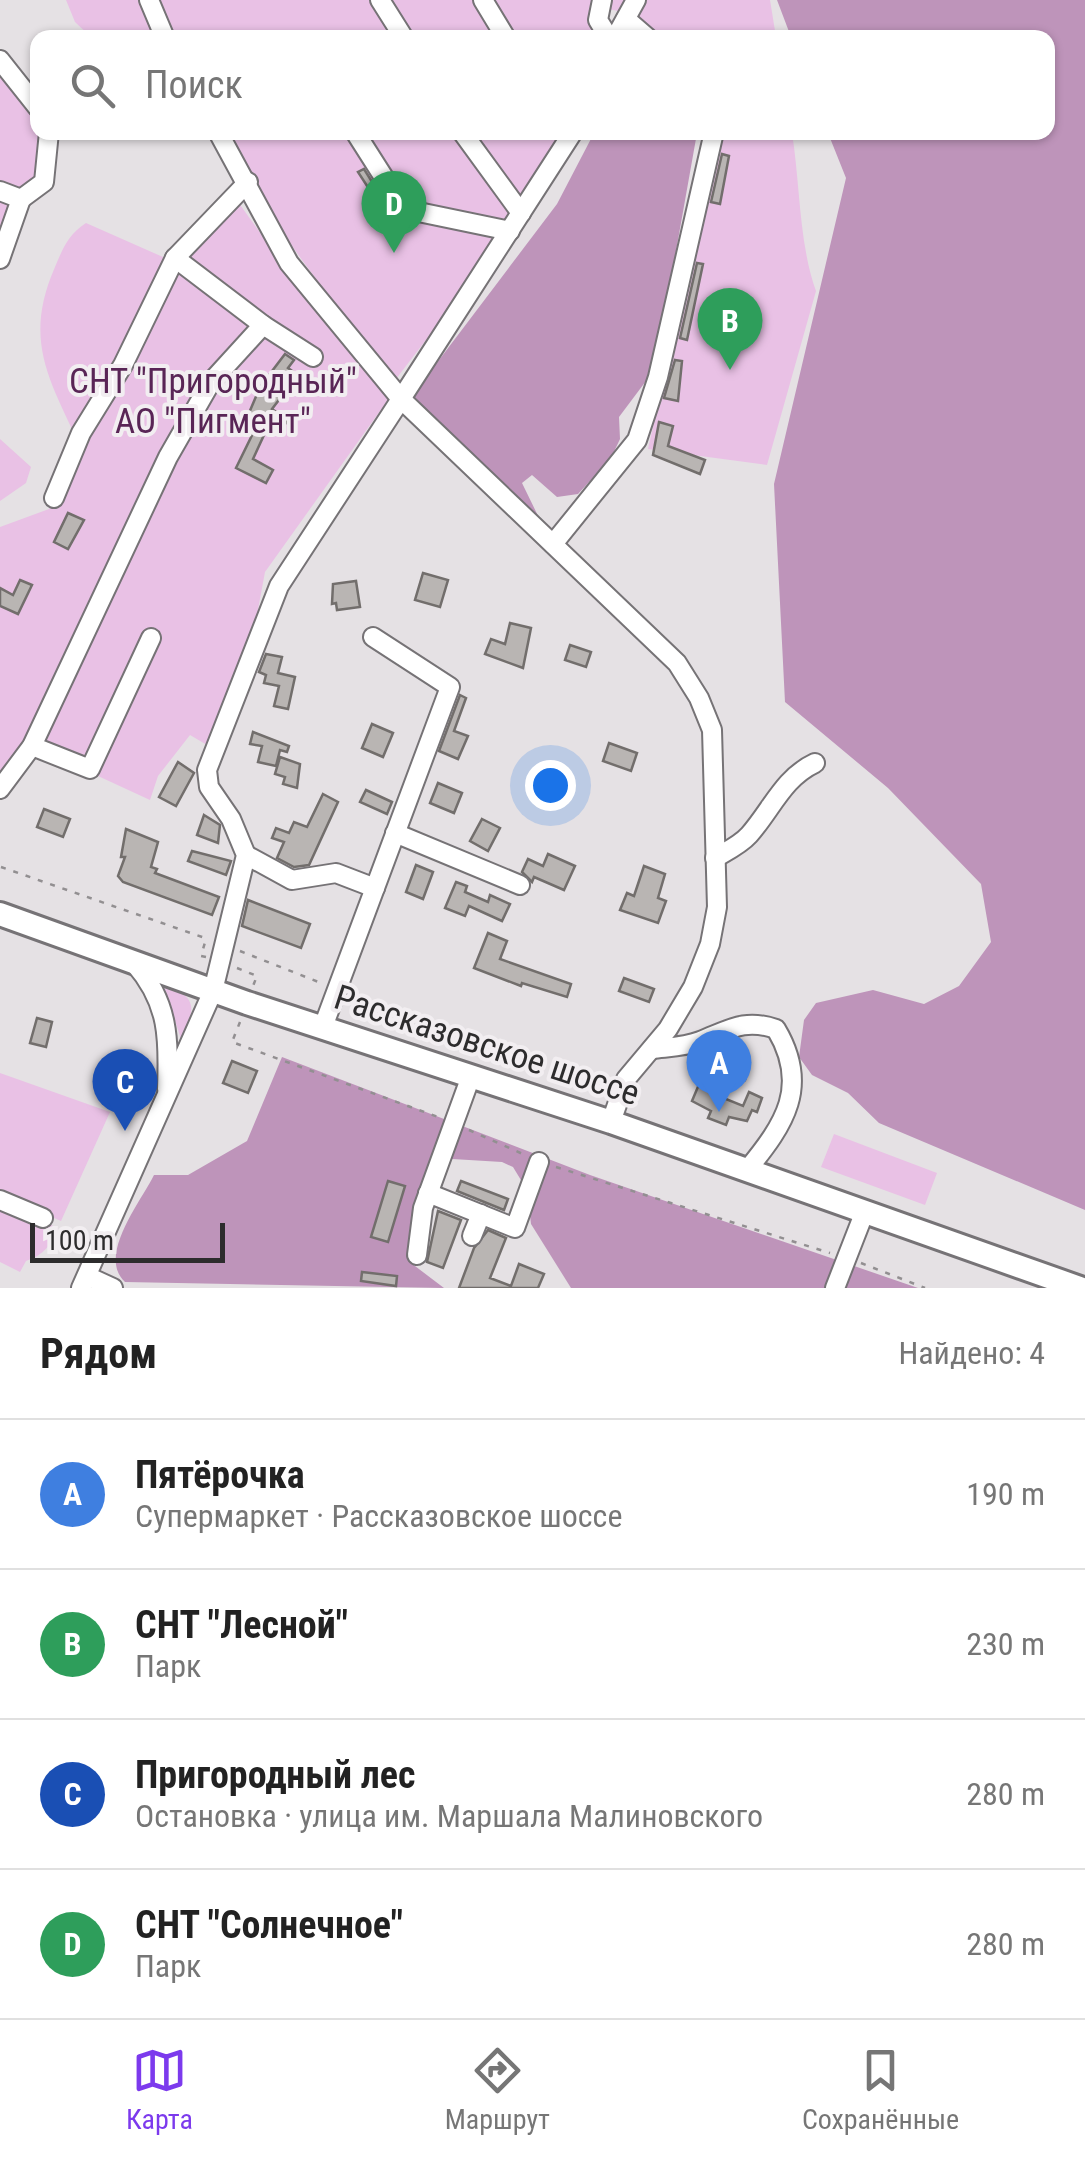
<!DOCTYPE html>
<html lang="ru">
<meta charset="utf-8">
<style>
:root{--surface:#fff;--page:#f6f6f6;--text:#222;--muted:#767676;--line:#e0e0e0;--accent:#7c3aed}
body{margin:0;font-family:"Roboto Condensed",sans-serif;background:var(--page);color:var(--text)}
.scale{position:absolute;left:30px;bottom:25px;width:195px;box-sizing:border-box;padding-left:10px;border:5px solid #2d2c2d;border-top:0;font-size:28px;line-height:35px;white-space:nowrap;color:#2d2c2d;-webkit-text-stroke:8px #f2eef1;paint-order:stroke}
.you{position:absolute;left:550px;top:785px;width:35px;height:35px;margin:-25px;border:8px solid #fff;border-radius:50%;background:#1a73e8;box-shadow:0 0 0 15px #1a73e833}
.badge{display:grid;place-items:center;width:65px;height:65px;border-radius:50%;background:var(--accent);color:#fff;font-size:32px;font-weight:700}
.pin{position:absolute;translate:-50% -82px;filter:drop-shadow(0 2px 5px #0008)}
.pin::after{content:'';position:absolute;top:52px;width:35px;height:30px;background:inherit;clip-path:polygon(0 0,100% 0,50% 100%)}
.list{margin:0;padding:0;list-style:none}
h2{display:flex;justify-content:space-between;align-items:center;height:130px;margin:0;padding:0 40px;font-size:42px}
h2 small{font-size:32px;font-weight:400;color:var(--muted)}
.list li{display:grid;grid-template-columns:65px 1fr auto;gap:30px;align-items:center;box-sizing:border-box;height:150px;padding:0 40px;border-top:2px solid var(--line)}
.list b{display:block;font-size:38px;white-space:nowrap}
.list p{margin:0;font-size:32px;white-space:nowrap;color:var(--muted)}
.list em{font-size:32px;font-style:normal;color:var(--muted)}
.icon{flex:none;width:55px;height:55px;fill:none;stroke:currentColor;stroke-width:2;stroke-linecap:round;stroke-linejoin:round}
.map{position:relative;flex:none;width:1085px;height:1288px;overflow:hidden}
.search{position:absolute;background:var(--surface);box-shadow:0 2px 8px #0004;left:30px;right:30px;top:30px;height:110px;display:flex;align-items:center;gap:25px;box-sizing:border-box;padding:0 35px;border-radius:20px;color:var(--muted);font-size:38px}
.sheet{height:730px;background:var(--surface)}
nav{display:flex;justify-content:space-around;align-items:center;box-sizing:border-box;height:140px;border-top:2px solid var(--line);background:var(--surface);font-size:28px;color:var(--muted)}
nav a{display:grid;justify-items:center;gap:5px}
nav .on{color:var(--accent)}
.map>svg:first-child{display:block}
.green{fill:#e9c1e5}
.forest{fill:#be94ba}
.building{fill:#b9b5b3;stroke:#726e6c;stroke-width:2.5}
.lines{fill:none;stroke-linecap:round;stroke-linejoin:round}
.minor-casing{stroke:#767376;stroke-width:22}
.major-casing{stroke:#767376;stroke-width:28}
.path{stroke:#928f91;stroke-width:2.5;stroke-dasharray:5 8;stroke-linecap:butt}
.minor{stroke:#fff;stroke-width:18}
.major{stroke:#fff;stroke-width:22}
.labels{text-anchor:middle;stroke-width:8;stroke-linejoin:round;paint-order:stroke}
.park-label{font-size:35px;fill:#592556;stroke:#f2eef1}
.street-label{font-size:35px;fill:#2d2c2d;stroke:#f2eef1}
</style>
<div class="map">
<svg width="1085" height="1288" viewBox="0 0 1085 1288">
<rect width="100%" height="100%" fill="#e5e1e4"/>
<!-- green -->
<g class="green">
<path d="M66 0H595L603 37H91L75 22Z"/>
<path d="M609 0H770L776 37H658L638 15 608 9Z"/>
<path d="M0 53 37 104 38 132 47 133 46 177 0 242Z"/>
<path d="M223 133H571L518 220 396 379C331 301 269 223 223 133Z"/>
<path d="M720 133H792C800 182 799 245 816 291L767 465 648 449Z"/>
<path d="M233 195 310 302 390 397 265 572 251 647 207 745 190 735 158 776 150 800 33 746 0 796V527L49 509 80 446C49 379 23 340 55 267 63 248 68 235 86 223L172 261Z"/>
<path d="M0 439 31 467 26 483 0 501Z"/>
<path d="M163 984C198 997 196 1008 181 1039Z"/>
<path d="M0 1073 110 1112 61 1221 0 1194Z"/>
<path d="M834 1134 937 1173 925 1205 821 1167Z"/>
<path d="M0 1203 58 1228C51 1245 44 1255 26 1261L20 1272 0 1262Z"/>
</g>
<!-- forest -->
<g class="forest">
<path d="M777 0H1085V1210L879 1123 848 1093 812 1075 799 1057 804 1020 816 1003 873 990 924 1004 959 986 991 942 981 884 888 788 785 702 774 484 846 178 828 133 1048 132V38L791 37Z"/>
<path d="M594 133H697L655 369 619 417 620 439 611 458 578 494 557 497 532 475 522 483 542 524 411 397 557 204Z"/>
<path d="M282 1057 590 1175 918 1288H571L531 1224 527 1190 513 1167 502 1162 436 1158 411 1263 444 1288 125 1282C97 1256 140 1203 154 1175H188L247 1141Z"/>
</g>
<!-- building -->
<g class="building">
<path d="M722 154 729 156 720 204 711 202Z"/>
<path d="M364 169 389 209 384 212 358 172Z"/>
<path d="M697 263 703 264 687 340 680 338Z"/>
<path d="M285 354 294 360 288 368 298 375 272 409 288 420 281 430 270 422 253 459 273 470 266 483 236 468 260 419 249 413 260 387Z"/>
<path d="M675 360 682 361 678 401 664 398Z"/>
<path d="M659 422 673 426 668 446 705 460 700 474 653 455Z"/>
<path d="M68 513 84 520 68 549 54 542Z"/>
<path d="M423 573 448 580 440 607 415 600Z"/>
<path d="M20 580 32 585 18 614 0 606V588L13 595Z"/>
<path d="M356 581 360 607 337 610 336 603 332 604 333 584Z"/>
<path d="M510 623 531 628 523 668 485 654 491 639 505 644Z"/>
<path d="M570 645 591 652 586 667 565 660Z"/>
<path d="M266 654 282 657 278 673 295 677 288 709 274 706 279 686 264 683 266 675 259 672Z"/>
<path d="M460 695 466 698 454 731 468 736 458 759 439 751Z"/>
<path d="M372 724 393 733 383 757 362 748Z"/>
<path d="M253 732 289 746 287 752 280 750 276 766 258 762 262 746 250 744Z"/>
<path d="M609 743 637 753 631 771 603 761Z"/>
<path d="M280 757 300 764 297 788 283 784 285 777 275 774Z"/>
<path d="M178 762 194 773 176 806 159 797Z"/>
<path d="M438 783 462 793 454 813 430 803Z"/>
<path d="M366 790 392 802 387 814 360 802Z"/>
<path d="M323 794 338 802 309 865 294 867 277 858 284 842 272 838 276 828 289 833 294 822 307 827Z"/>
<path d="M44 809 70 819 63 837 37 827Z"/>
<path d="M204 815 220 825 218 843 197 835Z"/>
<path d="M482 819 500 828 488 851 470 841Z"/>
<path d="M126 829 158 842 151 867 157 869 155 873 219 897 212 915 123 882 118 876 125 857H121Z"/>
<path d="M192 851 231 861 226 875 188 861Z"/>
<path d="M548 854 575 866 564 890 534 877 532 882 522 872 528 859 543 866Z"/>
<path d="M416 865 433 872 423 899 406 892Z"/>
<path d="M644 866 665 874 658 898 666 901 658 923 620 910 627 893 634 896Z"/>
<path d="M456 882 467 886 465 892 488 902 490 895 510 904 502 921 469 906 465 916 445 908Z"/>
<path d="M248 900 310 924 301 948 242 926Z"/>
<path d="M488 933 507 941 500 959 571 984 567 997 522 983 521 986 474 968Z"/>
<path d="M624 978 654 989 649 1002 619 991Z"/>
<path d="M37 1018 52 1022 46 1047 30 1043Z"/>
<path d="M717 1059 748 1070 745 1080 713 1069Z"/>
<path d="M232 1061 257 1071 248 1093 223 1083Z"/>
<path d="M705 1070 718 1075 711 1093 743 1106 749 1092 762 1098 757 1112 752 1110 747 1121 729 1117 726 1125 708 1118 711 1111 692 1101Z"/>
<path d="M388 1181 405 1186 388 1242 371 1237Z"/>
<path d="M461 1181 508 1199 504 1210 457 1191Z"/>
<path d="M438 1211 461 1220 443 1268 427 1262Z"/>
<path d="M488 1230 506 1238 490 1278 511 1286 519 1264 544 1274 538 1288H459L474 1248Z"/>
<path d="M362 1272 397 1276 396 1286 361 1281Z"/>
</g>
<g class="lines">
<!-- minor casing -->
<g class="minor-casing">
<g id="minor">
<path d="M149 0 165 38"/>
<path d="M380 0 404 38"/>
<path d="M483 0 506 38"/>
<path d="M602 0 598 20 609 38"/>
<path d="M626 19 648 38"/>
<path d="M615 38 636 0"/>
<path d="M0 60 38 108"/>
<path d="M218 132 289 263 401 399 573 132"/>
<path d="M355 132 404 209 510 231"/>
<path d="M462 132 521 213"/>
<path d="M0 191 21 199 0 259"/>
<path d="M21 199 44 182 49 132"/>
<path d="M263 325 313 357"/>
<path d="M54 498 81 433 123 365 175 258 248 182"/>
<path d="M553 544 637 440 658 377 714 132"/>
<path d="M32 746 90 769 151 638"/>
<path d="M0 789 32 746 168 457 211 382 263 325 175 258"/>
<path d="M395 833 520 885"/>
<path d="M246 855 292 880 336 873 375 888"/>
<path d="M715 858C727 851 740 845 749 835 772 809 783 778 815 763"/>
<path d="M135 964C169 1003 169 1039 167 1089"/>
<path d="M323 1027 450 687 373 637"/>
<path d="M652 1049C667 1047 685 1047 700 1041 729 1030 744 1018 776 1029 810 1086 785 1124 747 1170"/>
<path d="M428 1193 515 1228 539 1162"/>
<path d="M0 1200 43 1218"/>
<path d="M472 1236 481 1214"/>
<path d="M417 1255 423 1208 471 1076"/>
<path d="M87 1276 113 1288"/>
<path d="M81 1288 213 991 246 855 231 819 209 787 207 770 279 586 401 399 677 663 699 698 712 730 717 907 710 944 693 987 668 1029 626 1079 611 1122"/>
<path d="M835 1288 865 1211"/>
</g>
</g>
<!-- major casing -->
<g class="major-casing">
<path id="major" d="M0 914 247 1003 611 1122 1080 1288"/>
</g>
<!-- path -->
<g class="path">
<path d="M1 867 205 938"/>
<path d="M240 951 321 983"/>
<path d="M206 957 201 956 206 939"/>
<path d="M237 968 257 976 253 986"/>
<path d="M240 1022 232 1042 438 1117"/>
<path d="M469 1130 525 1155"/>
<path d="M556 1167 830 1253"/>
<path d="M861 1263 925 1288"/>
</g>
<!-- minor -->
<use href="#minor" class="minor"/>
<!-- major -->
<use href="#major" class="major"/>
</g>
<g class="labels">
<!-- park labels -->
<g class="park-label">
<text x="213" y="393">СНТ "Пригородный"<tspan x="213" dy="40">АО "Пигмент"</tspan></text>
</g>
<!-- street labels -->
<g class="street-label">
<text transform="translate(487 1045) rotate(18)" y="12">Рассказовское шоссе</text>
</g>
</g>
</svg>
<div class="scale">100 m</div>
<div class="you"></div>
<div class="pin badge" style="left:719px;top:1112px;background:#3f7fe0">A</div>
<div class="pin badge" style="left:730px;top:370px;background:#2e9e5b">B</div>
<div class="pin badge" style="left:125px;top:1131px;background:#1a4fb4">C</div>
<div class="pin badge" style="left:394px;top:253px;background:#2e9e5b">D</div>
<div class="search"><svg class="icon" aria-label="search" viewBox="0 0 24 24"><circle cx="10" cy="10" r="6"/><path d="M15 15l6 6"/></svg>Поиск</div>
</div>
<section class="sheet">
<h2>Рядом<small>Найдено: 4</small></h2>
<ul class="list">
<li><span class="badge" style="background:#3f7fe0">A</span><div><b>Пятёрочка</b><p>Супермаркет · Рассказовское шоссе</p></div><em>190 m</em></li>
<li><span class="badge" style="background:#2e9e5b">B</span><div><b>СНТ &quot;Лесной&quot;</b><p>Парк</p></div><em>230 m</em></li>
<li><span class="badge" style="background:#1a4fb4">C</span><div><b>Пригородный лес</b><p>Остановка · улица им. Маршала Малиновского</p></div><em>280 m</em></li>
<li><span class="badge" style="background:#2e9e5b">D</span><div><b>СНТ &quot;Солнечное&quot;</b><p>Парк</p></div><em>280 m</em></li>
</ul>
</section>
<nav>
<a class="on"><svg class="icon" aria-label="map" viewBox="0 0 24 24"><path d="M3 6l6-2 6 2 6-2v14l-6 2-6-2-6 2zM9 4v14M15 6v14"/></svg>Карта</a>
<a><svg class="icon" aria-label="directions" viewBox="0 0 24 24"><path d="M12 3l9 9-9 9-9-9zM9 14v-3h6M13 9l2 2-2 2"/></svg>Маршрут</a>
<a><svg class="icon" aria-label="saved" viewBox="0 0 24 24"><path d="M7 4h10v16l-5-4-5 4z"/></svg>Сохранённые</a>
</nav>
